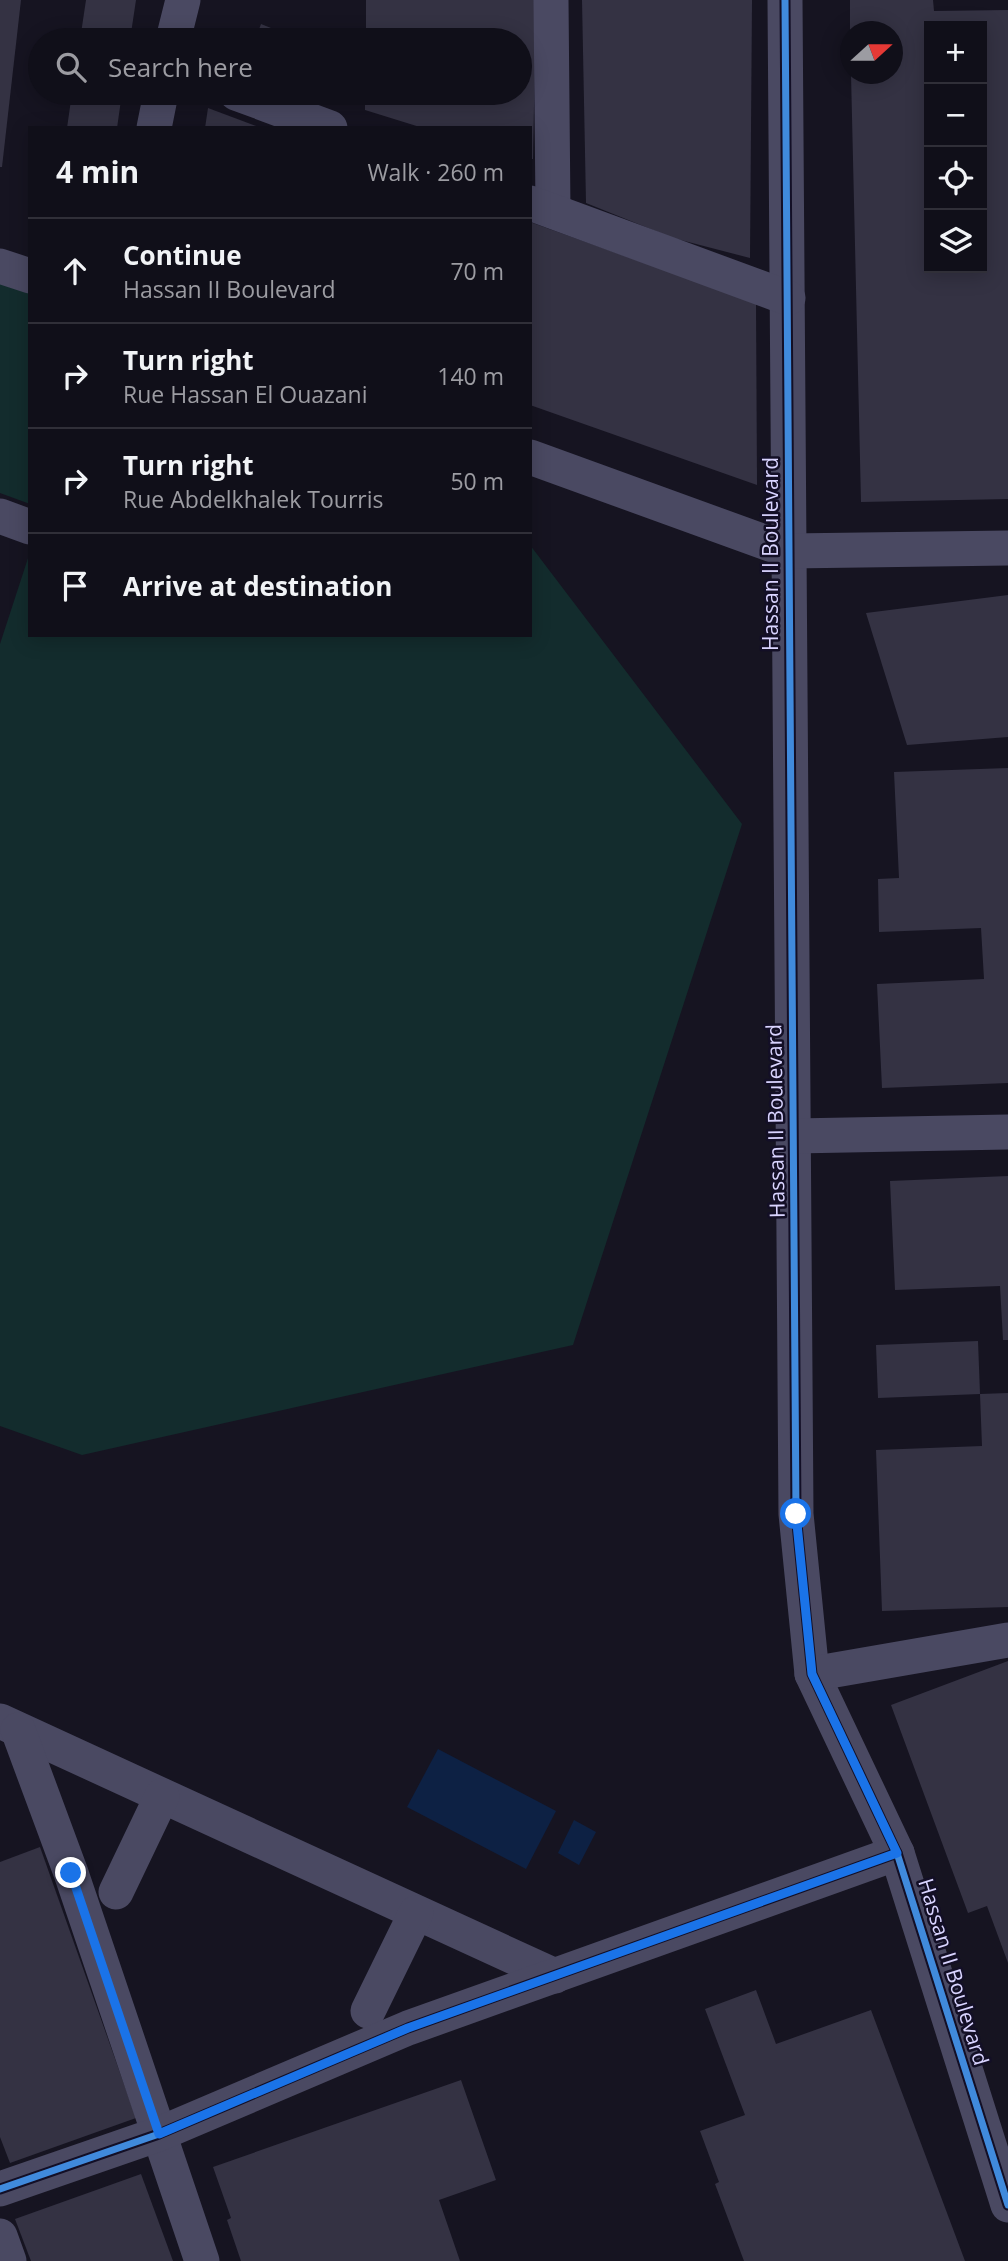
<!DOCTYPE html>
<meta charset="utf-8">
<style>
:root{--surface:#100f19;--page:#1e1d26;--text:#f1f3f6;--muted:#9c9ca2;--line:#302f38}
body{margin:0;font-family:"Open Sans",sans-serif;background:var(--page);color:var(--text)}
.controls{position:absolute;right:21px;top:21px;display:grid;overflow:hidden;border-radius:0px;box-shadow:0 4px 18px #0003}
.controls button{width:63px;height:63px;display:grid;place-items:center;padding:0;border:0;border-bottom:2px solid var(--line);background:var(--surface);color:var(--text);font:35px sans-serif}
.compass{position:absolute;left:840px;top:21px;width:63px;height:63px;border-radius:50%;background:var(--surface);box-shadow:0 4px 18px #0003;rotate:69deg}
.stop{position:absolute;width:21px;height:21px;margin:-16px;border:5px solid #1a73e8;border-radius:50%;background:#fff}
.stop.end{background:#1a73e8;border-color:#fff;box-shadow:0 2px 7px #0008}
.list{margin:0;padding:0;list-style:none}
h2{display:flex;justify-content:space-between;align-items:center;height:91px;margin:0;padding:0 28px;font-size:30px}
h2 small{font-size:23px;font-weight:400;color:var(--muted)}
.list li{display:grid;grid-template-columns:46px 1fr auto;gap:21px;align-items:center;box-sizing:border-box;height:105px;padding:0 28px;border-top:2px solid var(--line)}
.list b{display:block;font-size:26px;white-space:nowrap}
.list p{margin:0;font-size:23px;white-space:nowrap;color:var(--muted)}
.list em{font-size:23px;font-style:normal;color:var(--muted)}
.icon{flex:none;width:38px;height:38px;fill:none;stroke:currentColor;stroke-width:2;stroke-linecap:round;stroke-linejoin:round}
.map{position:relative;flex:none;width:1008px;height:2261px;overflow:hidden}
.search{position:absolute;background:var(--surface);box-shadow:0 4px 18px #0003;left:28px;top:28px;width:504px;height:77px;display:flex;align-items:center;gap:18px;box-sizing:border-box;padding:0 24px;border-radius:38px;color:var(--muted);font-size:26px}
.panel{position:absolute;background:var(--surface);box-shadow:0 4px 18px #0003;left:28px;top:126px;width:504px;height:511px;border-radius:0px}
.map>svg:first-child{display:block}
.green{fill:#132c2d}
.water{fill:#0d2144}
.building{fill:#343243;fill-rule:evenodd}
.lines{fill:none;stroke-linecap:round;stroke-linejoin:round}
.minor{stroke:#4a4962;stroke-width:35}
.cycleway-casing{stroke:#130f26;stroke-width:11}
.cycleway{stroke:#408adc;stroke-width:7}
.route{stroke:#1a73e8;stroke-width:9}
.labels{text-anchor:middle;stroke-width:5;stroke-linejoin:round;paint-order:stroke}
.street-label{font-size:21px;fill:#d9d4ff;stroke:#130f26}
</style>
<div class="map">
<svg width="1008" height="2261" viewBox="0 0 1008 2261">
<rect width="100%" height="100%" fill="#161421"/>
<!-- green -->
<g class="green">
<path d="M0 260 30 270V504L0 493Z"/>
<path d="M530 545 742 824 573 1345 82 1455 0 1426V644L30 552V635H530Z"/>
</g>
<!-- water -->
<g class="water">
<path d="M438 1749 556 1811 526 1869 407 1807Z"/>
<path d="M574 1820 596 1832 579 1865 558 1853Z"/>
</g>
<!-- building -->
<g class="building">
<path d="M0 0H21L2 167H0Z"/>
<path d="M86 0H136L130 40H80Z"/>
<path d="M366 0H536L533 159H530V128H423L365 110V93H520V40H366Z"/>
<path d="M582 0H752L750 258 673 238 586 203Z"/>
<path d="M850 0H933L934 11 1008 10V499L861 502 851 74H892V32H850ZM929 26H982V268H929Z"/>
<path d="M261 24 281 32 278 40H255Z"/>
<path d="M72 93H122L117 128H67Z"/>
<path d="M208 108 259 127V128H205Z"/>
<path d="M530 222 756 303 757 485 530 405Z"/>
<path d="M1008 595V737L907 745 866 613Z"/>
<path d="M1008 768V1083L882 1088 877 984 984 979 981 928 879 932 878 879 899 878 894 772Z"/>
<path d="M1008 1176V1340H1003L1000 1286 895 1290 890 1181Z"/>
<path d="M978 1341 980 1394 878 1398 876 1345Z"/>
<path d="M1008 1393V1607L882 1611 876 1450 982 1446 980 1394Z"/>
<path d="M1008 1661V1963L987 1906 968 1913 891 1705Z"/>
<path d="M40 1847 136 2118 10 2163 0 2137V1862Z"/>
<path d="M756 1990 776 2044 871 2010 965 2261H744L715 2184 719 2182 700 2131 745 2115 705 2009Z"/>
<path d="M461 2080 496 2180 439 2200 460 2261H241L227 2220 231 2218 213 2167Z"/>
<path d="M141 2174 173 2261H31L15 2219Z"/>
</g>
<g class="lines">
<!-- minor -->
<g class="minor">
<path d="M551 0 553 211"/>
<path d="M785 0 796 1514 812 1674 897 1853 1008 2205"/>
<path d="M173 40 183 0"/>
<path d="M236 93 330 128"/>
<path d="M154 128 161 93"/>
<path d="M530 203 788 298"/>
<path d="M0 266 30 276"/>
<path d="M530 457 789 551 1008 548"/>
<path d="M0 516 30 527"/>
<path d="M794 1136 1008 1132"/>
<path d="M812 1674 1008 1640"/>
<path d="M0 1721 555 1976"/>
<path d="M18 1730 71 1873 202 2261"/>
<path d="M116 1892 162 1796"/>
<path d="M368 2011 416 1913"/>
<path d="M0 2189 159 2134 408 2028 897 1853"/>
<path d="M0 2236 9 2261"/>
</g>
<!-- cycleway casing -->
<g class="cycleway-casing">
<g id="cycleway">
<path d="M785 0 796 1514 812 1674 897 1853 1008 2205"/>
<path d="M0 2189 159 2134 408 2028 897 1853"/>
</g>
</g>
<!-- cycleway -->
<use href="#cycleway" class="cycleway"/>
</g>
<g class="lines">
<!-- route -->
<path class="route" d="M71 1873 159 2134 408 2028 897 1853 812 1674 796 1514"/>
</g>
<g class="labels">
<!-- street labels -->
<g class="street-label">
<text transform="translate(771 554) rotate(-90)" y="7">Hassan II Boulevard</text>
<text transform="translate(776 1121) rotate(-91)" y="7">Hassan II Boulevard</text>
<text transform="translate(953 1972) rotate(73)" y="7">Hassan II Boulevard</text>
</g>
</g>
</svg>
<div class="controls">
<button>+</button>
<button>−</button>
<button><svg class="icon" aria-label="locate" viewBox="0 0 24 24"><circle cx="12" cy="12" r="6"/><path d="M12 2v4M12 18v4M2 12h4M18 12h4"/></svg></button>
<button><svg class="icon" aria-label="layers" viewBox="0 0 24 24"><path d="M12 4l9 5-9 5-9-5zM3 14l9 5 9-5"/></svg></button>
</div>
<svg class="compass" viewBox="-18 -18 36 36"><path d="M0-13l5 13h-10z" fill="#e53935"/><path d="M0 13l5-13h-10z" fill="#9c9ca2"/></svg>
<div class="stop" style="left:796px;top:1514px"></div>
<div class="stop end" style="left:71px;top:1873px"></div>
<div class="search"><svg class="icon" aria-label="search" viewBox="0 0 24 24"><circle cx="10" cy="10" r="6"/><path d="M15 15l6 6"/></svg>Search here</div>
<section class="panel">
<h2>4 min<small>Walk · 260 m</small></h2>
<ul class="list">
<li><svg class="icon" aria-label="ahead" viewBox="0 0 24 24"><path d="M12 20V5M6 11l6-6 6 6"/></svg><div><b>Continue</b><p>Hassan II Boulevard</p></div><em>70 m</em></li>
<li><svg class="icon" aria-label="right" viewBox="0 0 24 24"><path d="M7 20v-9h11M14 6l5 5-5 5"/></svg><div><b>Turn right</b><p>Rue Hassan El Ouazani</p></div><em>140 m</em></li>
<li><svg class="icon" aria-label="right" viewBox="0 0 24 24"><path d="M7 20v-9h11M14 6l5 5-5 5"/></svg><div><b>Turn right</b><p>Rue Abdelkhalek Tourris</p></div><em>50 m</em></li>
<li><svg class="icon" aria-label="arrive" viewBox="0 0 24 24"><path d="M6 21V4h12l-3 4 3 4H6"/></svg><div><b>Arrive at destination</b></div></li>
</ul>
</section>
</div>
